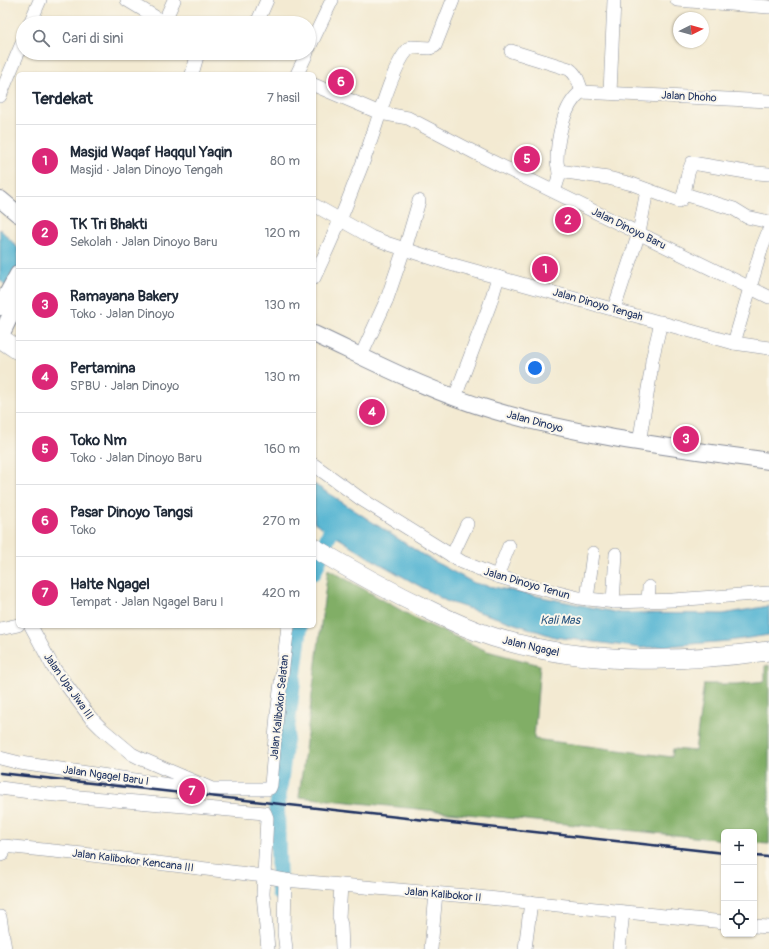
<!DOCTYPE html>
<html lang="id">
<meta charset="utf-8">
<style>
:root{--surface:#fff;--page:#f2f2f3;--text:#1f2937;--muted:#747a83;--line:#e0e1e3;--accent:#db2777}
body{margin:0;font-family:Pangolin,sans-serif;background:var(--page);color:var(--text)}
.controls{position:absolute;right:12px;bottom:12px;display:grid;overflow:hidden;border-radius:6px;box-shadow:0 1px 3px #0004}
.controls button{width:36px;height:36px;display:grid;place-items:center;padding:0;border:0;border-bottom:1px solid var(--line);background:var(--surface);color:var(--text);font:20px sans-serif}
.compass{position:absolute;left:673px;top:12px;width:36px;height:36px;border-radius:50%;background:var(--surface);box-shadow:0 1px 3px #0004;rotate:84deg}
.you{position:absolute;left:535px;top:368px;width:14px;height:14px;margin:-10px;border:3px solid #fff;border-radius:50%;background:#1a73e8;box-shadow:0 0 0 6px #1a73e833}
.badge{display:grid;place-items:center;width:26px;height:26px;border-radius:50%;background:var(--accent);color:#fff;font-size:13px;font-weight:700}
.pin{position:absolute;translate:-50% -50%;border:2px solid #fff;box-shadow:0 1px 4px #0006}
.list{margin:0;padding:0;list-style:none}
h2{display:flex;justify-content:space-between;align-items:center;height:52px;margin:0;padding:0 16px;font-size:17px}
h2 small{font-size:13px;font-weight:400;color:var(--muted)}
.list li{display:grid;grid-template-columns:26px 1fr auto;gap:12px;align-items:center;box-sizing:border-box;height:72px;padding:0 16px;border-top:1px solid var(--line)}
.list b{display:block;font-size:15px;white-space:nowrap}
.list p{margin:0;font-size:13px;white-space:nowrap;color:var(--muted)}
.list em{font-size:13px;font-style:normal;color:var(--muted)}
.icon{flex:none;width:22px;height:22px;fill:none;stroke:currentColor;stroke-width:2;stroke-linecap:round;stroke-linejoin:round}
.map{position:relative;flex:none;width:769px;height:949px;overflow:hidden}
.search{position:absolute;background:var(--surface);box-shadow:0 1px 3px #0004;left:16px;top:16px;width:300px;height:44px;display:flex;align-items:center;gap:10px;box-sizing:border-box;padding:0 14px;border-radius:22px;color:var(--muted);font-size:15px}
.panel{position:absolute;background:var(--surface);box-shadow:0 1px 3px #0004;left:16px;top:72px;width:300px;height:556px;border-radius:6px}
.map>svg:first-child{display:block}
.forest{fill:#81ae66;stroke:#4e6e62}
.water{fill:#52b4d1;stroke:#367298}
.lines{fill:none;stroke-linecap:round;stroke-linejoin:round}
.river{stroke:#52b4d1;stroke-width:16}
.minor-casing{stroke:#878c98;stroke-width:14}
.major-casing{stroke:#878c98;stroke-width:18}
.highway-casing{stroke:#878c98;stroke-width:20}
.minor{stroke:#fff;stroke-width:13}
.major{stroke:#fff;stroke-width:16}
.highway{stroke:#fff;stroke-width:19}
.rail{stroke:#1b2f5e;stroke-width:2.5}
.labels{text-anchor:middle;stroke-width:4;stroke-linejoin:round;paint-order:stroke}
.street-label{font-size:11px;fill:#1b2f5e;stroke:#fbf7ec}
.water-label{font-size:12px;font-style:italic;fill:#2c5780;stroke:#fbf7ec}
</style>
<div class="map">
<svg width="769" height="949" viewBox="0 0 769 949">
<rect width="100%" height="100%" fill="#fbf7ec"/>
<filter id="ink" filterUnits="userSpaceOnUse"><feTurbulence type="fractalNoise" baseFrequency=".025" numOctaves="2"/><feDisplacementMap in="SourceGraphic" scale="8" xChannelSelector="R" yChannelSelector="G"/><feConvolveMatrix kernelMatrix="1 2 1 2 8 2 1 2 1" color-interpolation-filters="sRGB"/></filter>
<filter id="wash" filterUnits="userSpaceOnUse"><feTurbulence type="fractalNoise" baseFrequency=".012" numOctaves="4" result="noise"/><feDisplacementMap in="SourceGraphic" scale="16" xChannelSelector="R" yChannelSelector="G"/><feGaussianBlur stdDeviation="0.9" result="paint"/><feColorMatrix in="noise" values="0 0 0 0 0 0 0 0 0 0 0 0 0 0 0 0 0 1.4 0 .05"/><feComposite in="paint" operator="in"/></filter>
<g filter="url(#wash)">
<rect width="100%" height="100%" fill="#f3ead2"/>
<!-- forest -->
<path class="forest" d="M328 569 420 621 487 651 540 665 534 739 672 757 673 749 695 751 704 684H737L765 681V666L769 665V844L754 843V832H724V840L299 797Z"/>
<!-- water -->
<g class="water">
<path d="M0 229 18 248V298L0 280Z"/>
<path d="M314 484 426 557 474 583 619 613 723 614 769 606V635L728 641 642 648 555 637 446 601 368 557 314 522Z"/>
</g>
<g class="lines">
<!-- river -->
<g class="river">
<path d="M314 572 338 512"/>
<path d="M279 893 277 809 300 626"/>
</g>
</g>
</g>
<g filter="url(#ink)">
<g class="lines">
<!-- minor casing -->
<g class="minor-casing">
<g id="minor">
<path d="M127 0 165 23"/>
<path d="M677 0 769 7"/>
<path d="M164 22 174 0"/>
<path d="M30 23 40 0"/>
<path d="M257 23 267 0"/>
<path d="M309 48 332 0"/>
<path d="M511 51 569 69C577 74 579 83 582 92"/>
<path d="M192 74 198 53"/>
<path d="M297 74 307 53"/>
<path d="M314 85 380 113 408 118 485 158 769 297"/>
<path d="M610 93 614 0"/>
<path d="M0 96 23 41"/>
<path d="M559 171 608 178 632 184 678 201 681 200 684 194 734 209 747 217 769 222"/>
<path d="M554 191C556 186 559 179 559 173 559 169 557 165 557 161 557 140 563 105 581 92L769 101"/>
<path d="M684 194 688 173 692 163 746 172 769 174"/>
<path d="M314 205 371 237 389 244 450 264 734 343 769 348"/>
<path d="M405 249 419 201"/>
<path d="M314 278C329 246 343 215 355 182 363 164 369 146 375 128 381 110 396 57 411 47L430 48 435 46 453 0"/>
<path d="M614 309 639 233 647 190"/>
<path d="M734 343 761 250 769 230"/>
<path d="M361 356 387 299 404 249"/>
<path d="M455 397 490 304 498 277"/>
<path d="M639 443 651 371 652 360 661 322"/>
<path d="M314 465 361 499 462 562 497 576 530 586 579 598 616 602 673 600 769 593"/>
<path d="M452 556 467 524"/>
<path d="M497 576 509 546"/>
<path d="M587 599 593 553"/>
<path d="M648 601 649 587"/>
<path d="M613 602 616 554"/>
<path d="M31 626 53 667 90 717 101 728 132 754 142 759 212 789H267L270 788 271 785 277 715 288 626"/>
<path d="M0 629 18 625"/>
<path d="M0 758 20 763 169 785 196 787"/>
<path d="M0 788 45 794 265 813 267 818 263 894 268 949"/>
<path d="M0 855 3 854 4 846 83 854 264 876 285 880 478 897 724 922"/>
<path d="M285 880 284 932 286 949"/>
<path d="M341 885 339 917 341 925 342 949"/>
<path d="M0 917 5 949"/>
<path d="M754 926 769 927"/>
<path d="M431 949 436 893"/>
<path d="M525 949 531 902"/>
<path d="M619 949 623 912"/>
</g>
</g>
<!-- major casing -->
<g class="major-casing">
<g id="major">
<path d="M0 199 18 214"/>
<path d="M0 307 18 274"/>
<path d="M314 334C372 361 430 392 492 410 583 437 676 448 769 461"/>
<path d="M0 337 18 300"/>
</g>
</g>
<!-- highway casing -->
<g class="highway-casing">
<g id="highway">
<path d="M0 338 18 350"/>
<path d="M314 548C351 570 389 591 429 610 449 620 471 630 493 637 582 665 677 663 769 651"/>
</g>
</g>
<!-- minor -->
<use href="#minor" class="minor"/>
<!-- major -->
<use href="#major" class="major"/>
<!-- highway -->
<use href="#highway" class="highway"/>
<!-- rail -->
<g class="rail">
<path d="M0 773 724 853"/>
<path d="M754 856 769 857"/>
</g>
</g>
</g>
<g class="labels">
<!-- street labels -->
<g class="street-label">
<text transform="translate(689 96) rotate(3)" y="4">Jalan Dhoho</text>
<text transform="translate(629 228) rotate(26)" y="4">Jalan Dinoyo Baru</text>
<text transform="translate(598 304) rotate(16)" y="4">Jalan Dinoyo Tengah</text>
<text transform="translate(535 421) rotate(15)" y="4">Jalan Dinoyo</text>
<text transform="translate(527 583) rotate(16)" y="4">Jalan Dinoyo Tenun</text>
<text transform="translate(531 646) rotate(13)" y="4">Jalan Ngagel</text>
<text transform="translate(69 686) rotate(55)" y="4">Jalan Upa Jiwa III</text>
<text transform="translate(279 707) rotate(-84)" y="4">Jalan Kalibokor Selatan</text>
<text transform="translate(106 775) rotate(8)" y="4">Jalan Ngagel Baru I</text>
<text transform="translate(133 860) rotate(7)" y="4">Jalan Kalibokor Kencana III</text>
<text transform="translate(443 894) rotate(5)" y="4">Jalan Kalibokor II</text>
</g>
<!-- water labels -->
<g class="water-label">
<text x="560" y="624">Kali Mas</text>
</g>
</g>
</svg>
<div class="controls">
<button>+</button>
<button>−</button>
<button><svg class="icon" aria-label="locate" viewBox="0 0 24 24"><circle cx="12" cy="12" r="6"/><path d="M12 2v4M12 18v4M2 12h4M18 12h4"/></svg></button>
</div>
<svg class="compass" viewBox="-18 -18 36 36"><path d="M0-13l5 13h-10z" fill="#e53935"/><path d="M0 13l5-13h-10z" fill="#747a83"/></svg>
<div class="you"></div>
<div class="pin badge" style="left:545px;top:269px">1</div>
<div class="pin badge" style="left:568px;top:220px">2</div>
<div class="pin badge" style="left:686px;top:439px">3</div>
<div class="pin badge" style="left:372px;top:412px">4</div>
<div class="pin badge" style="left:527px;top:159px">5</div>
<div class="pin badge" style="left:341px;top:82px">6</div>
<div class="pin badge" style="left:192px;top:791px">7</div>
<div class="search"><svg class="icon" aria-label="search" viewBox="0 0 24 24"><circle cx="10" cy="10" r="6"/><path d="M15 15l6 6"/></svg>Cari di sini</div>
<section class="panel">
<h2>Terdekat<small>7 hasil</small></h2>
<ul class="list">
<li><span class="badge">1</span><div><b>Masjid Waqaf Haqqul Yaqin</b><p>Masjid · Jalan Dinoyo Tengah</p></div><em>80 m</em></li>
<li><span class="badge">2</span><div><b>TK Tri Bhakti</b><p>Sekolah · Jalan Dinoyo Baru</p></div><em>120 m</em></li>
<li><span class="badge">3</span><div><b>Ramayana Bakery</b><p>Toko · Jalan Dinoyo</p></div><em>130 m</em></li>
<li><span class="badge">4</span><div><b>Pertamina</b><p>SPBU · Jalan Dinoyo</p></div><em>130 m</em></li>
<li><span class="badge">5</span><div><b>Toko Nm</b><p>Toko · Jalan Dinoyo Baru</p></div><em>160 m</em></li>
<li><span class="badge">6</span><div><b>Pasar Dinoyo Tangsi</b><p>Toko</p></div><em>270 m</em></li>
<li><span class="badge">7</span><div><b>Halte Ngagel</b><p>Tempat · Jalan Ngagel Baru I</p></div><em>420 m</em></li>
</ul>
</section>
</div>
